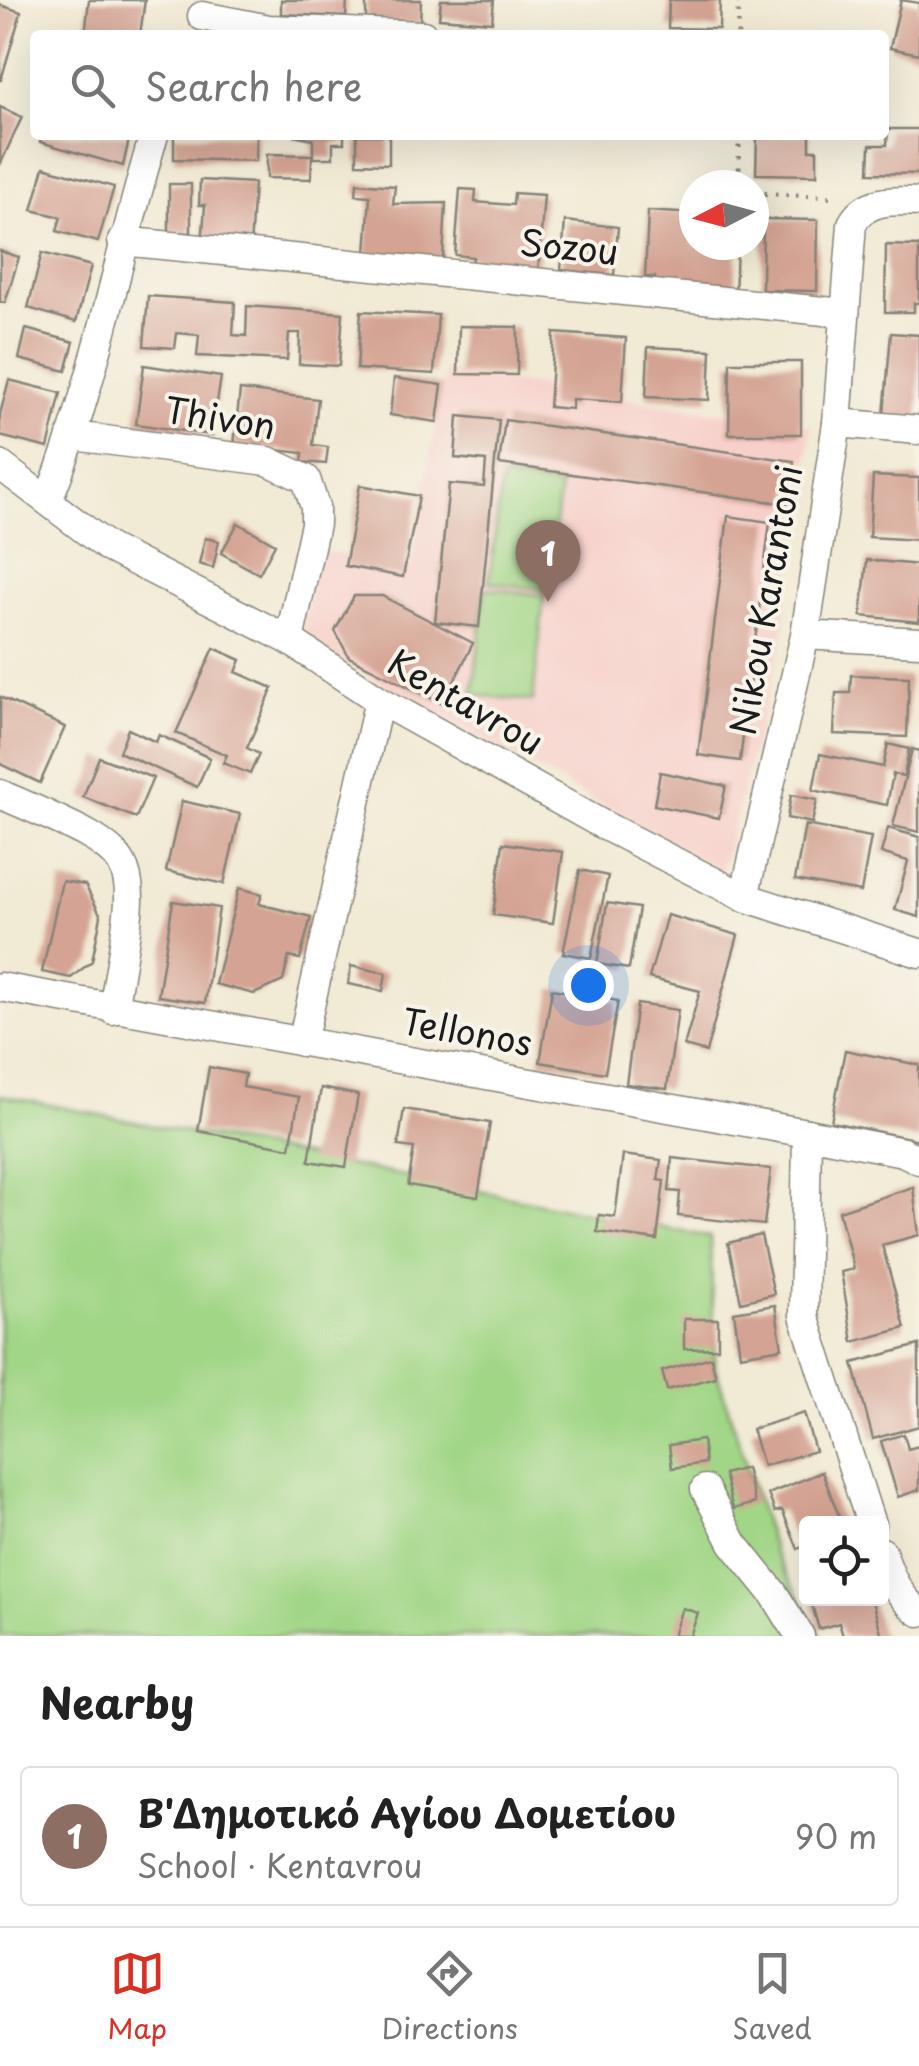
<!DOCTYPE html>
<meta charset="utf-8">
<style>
:root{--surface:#fff;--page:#f6f6f6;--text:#222;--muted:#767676;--line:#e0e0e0;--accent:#d93025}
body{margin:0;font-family:"Playpen Sans",sans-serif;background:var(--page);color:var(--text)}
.controls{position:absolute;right:30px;bottom:30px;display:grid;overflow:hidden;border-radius:10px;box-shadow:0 10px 40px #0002}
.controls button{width:90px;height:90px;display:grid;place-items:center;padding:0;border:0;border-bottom:2px solid var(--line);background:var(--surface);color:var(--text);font:50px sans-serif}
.compass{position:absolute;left:679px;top:170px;width:90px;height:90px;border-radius:50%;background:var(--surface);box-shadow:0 10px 40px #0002;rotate:264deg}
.you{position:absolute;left:588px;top:985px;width:35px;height:35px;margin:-25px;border:8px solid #fff;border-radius:50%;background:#1a73e8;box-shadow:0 0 0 15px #1a73e833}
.badge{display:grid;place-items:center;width:65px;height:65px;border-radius:50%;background:var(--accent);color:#fff;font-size:32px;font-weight:700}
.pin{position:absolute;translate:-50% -82px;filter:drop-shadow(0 2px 5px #0008)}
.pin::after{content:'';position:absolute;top:52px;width:35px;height:30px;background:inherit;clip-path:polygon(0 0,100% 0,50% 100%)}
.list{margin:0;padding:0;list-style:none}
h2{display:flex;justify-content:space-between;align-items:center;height:130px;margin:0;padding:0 40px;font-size:42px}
h2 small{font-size:32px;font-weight:400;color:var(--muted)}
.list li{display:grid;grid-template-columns:65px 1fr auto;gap:30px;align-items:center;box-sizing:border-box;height:140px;margin:0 20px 20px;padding:0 20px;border:2px solid var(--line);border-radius:10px}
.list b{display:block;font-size:38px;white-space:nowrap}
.list p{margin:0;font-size:32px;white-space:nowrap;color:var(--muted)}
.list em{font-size:32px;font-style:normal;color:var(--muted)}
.icon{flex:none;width:55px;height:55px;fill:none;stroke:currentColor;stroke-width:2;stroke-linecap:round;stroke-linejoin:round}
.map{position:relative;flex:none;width:919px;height:1636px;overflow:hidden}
.search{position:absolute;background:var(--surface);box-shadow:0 10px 40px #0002;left:30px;right:30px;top:30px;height:110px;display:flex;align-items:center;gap:25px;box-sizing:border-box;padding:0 35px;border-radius:10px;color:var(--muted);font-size:38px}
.sheet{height:290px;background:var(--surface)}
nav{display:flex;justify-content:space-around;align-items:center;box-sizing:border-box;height:140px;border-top:2px solid var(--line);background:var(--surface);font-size:28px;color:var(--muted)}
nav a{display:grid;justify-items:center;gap:5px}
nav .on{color:var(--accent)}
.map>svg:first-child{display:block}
.built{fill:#f7d0ca}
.green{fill:#a1d686;stroke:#5e7951;stroke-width:2.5}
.building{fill:#d4a393}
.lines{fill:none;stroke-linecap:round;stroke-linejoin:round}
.minor-casing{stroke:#868378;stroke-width:31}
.path{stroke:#868378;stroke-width:5;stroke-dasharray:2.5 8;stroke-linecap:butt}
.minor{stroke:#fff;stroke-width:28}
.labels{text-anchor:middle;stroke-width:8;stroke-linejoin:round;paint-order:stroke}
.street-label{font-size:35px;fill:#1c1c1c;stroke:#f7f3e8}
</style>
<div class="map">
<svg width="919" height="1636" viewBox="0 0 919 1636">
<rect width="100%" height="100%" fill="#f7f3e8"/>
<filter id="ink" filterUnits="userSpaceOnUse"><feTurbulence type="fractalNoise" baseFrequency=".01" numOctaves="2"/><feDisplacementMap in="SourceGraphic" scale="20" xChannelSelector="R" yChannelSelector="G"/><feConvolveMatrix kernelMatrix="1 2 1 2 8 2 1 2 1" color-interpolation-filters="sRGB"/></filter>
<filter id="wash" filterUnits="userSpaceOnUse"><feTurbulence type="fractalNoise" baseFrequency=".0048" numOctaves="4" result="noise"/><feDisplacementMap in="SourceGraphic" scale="40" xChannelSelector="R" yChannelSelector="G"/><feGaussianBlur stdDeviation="2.25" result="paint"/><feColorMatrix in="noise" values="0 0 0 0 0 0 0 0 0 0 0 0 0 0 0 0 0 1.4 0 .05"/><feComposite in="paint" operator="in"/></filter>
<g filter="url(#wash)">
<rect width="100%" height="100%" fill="#f1ead4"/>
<!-- built -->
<path class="built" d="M445 372 812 426 782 640 721 871 301 638 318 550 411 566Z"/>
<!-- green -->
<g class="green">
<path d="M502 478 560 486 546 590 489 582Z"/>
<path d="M485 588 544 595 533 701 473 695Z"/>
<path d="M0 1095 710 1237 715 1367 774 1552 821 1636H0Z"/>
</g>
<g id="blocks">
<!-- building -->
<g class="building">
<path d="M89 0H145L140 35H85Z"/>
<path d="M281 0H347L346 17 281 14Z"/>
<path d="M366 0H421L420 24 366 22Z"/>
<path d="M441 0H494L492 22 439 18Z"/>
<path d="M669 0H720L719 29 668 28Z"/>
<path d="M901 0 919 3V54L890 48Z"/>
<path d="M0 5 21 12 1 80H0Z"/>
<path d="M0 107 22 117 0 165Z"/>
<path d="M888 129H919V174L869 173 870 145H887Z"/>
<path d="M42 135H130L123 166 40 142Z"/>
<path d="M174 135H257L256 161 174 159Z"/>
<path d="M293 135H344V143H333V158H313V139Z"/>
<path d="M357 135H389V164L357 163Z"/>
<path d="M757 135H810V150H817V175L756 174Z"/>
<path d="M267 154 312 155 311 179 267 178Z"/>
<path d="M44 167 114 187 98 242 57 231 61 217 32 210Z"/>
<path d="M200 180 254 183 250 249 202 246 205 205H199Z"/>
<path d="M357 183 395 186 393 204 446 203 443 259 366 253 370 196 356 195Z"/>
<path d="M169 184H191V233L169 232Z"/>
<path d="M460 189 476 190 475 202 513 205 514 193 544 195 538 272 472 267 473 257 455 255Z"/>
<path d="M648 211 694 214V245H737L735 298 654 292 655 277H645Z"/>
<path d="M763 219 818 220 817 291 762 290Z"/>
<path d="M565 221 618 227 614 275 561 270Z"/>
<path d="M886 245 919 246V303H914V312H885Z"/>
<path d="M0 251 19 257 5 303 0 302Z"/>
<path d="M42 253 91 266 76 322 28 308Z"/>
<path d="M148 296 235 302 233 335 246 336 247 306 343 313 339 366 299 364 300 333H289L287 360 197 356 199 335 177 333 175 348 144 346Z"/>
<path d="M361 311 438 315 434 374 357 369Z"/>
<path d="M459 326 518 327 517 375 458 374Z"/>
<path d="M26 329 74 342 66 371 19 359Z"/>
<path d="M554 333 626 338 622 402 572 399V409L549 407Z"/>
<path d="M891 333 919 335V418L884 415Z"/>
<path d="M648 347 711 350 709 400 646 397Z"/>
<path d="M730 362H801V434H729Z"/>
<path d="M144 365 221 377 212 435 136 424Z"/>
<path d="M394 378 442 385 437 422 390 415Z"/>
<path d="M9 380 61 393 48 448 0 436V414Z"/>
<path d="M240 390 318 399 313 445 328 447 326 464 302 462 303 453 234 445Z"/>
<path d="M458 416 499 420 479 627 435 622 449 484 484 487 486 461 455 458Z"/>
<path d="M505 420 794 461 788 504 499 464Z"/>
<path d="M873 476 919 478V540L869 537Z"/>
<path d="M360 485 419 496 403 577 345 566Z"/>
<path d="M728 516 770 522 740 761 698 755Z"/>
<path d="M238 523 275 544 259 574 221 553Z"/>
<path d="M205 538 219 541 213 568 199 564Z"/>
<path d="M867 560 919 565V622L861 616Z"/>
<path d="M354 596H382L473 643 443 704 349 657 335 631Z"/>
<path d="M214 648 241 660 236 672 273 688 247 748 259 754 250 774 223 763 227 755 176 733Z"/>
<path d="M851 675 909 677 907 737 834 734 836 693H850Z"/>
<path d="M0 697 65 727 40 783 0 764Z"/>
<path d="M128 729 156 742 159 735 210 758 197 787 119 752Z"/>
<path d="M888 744 909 749 904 776 893 774 887 805 813 790 820 754 883 767Z"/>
<path d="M912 749 919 751V832L893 826Z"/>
<path d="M99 757 153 778 136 818 83 797Z"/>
<path d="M660 772 726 786 719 818 654 805Z"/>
<path d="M791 795 817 800 812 823 787 818Z"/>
<path d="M182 801 240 814 224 884 166 871Z"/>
<path d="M805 825 871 837 861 892 795 880Z"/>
<path d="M888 828 919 837V917L895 910 908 861 881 853Z"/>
<path d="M503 843 563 852 553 923 493 915Z"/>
<path d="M580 870 608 876 591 958 563 953Z"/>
<path d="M62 881 85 885 101 916 92 961 71 978 42 972Z"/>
<path d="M239 888 262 894 259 904 311 917 300 959 289 957 283 981 254 994 215 984Z"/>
<path d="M173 901 219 908 205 1003 158 996Z"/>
<path d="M607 903 639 908 629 969 597 964Z"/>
<path d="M667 915 738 935 706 1052 684 1046 700 991 649 978Z"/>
<path d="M351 966 386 973 383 991 348 984Z"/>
<path d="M552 989 618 1001 605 1073 540 1062Z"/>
<path d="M637 1004 678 1010 667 1089 626 1084Z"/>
<path d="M845 1050 919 1065V1140L831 1122Z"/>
<path d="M209 1067 245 1074 243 1087 299 1097 290 1148 198 1131Z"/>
<path d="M321 1088 358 1095 346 1167 309 1161Z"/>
<path d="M404 1109 490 1123 478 1197 408 1185 414 1148 398 1146Z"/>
<path d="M623 1155 661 1160 658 1180 664 1181 657 1240 597 1232 599 1215 615 1217Z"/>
<path d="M672 1158 771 1169 764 1225 678 1216 680 1192 669 1191Z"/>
<path d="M913 1187 919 1235 882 1245 905 1328 853 1342 841 1272 854 1269 839 1211Z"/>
<path d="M761 1235 774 1294 741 1302 728 1243Z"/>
<path d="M775 1305 782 1348 740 1355 734 1312Z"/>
<path d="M684 1319H718V1348L684 1349Z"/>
<path d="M919 1345V1426L873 1439 853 1363Z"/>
<path d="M711 1357 716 1377 667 1390 662 1371Z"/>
<path d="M804 1413 815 1451 763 1466 752 1429Z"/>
<path d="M904 1434 908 1449 919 1446V1490L898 1497 881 1441Z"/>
<path d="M702 1440 705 1463 672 1468 669 1445Z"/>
<path d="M746 1468 755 1503 733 1509 724 1474Z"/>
<path d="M822 1472 842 1524H806V1545L798 1549 782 1510 775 1512 768 1494Z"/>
<path d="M810 1598H871L882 1636H843L839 1623 819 1629Z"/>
<path d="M682 1608 698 1613 690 1636H673Z"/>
</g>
</g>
</g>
<g filter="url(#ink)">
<use href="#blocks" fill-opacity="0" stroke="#868378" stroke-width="2.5"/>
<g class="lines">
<!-- minor casing -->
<g class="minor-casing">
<g id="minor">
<path d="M202 16 269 29 423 35"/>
<path d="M122 241 844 313"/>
<path d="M837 423 919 430"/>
<path d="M74 436 268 461 306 479 315 507V524L289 640"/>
<path d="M0 465 109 548 289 640 379 700 605 826 744 897 919 953"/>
<path d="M48 500C96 383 117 256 154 135"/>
<path d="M805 635 919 642"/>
<path d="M0 794C152 861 139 849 113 1010"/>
<path d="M744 897 805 635 837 423 852 224C865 199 893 200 919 202"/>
<path d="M0 987 807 1133 903 1152 919 1160"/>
<path d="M302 1042 379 700"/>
<path d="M807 1133 804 1316 871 1524"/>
<path d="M705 1489 733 1543 774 1594 800 1636"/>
<path d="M882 1552C890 1576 898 1597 919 1612"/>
</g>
</g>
<!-- path -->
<g class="path">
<path d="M738 35V0"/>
<path d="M739 135V185"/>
<path d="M754 193 837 197"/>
</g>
<!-- minor -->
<use href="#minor" class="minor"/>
</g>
</g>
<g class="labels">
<!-- street labels -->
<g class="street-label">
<text transform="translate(569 248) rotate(6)" y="12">Sozou</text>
<text transform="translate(220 419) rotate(9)" y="12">Thivon</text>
<text transform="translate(767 600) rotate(-80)" y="12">Nikou Karantoni</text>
<text transform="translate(465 703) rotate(30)" y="12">Kentavrou</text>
<text transform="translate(467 1033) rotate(10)" y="12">Tellonos</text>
</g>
</g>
</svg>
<div class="controls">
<button><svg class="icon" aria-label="locate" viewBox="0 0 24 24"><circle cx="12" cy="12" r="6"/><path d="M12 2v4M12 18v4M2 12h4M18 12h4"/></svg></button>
</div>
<svg class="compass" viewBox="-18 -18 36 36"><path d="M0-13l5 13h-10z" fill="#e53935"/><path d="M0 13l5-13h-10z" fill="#767676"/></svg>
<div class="you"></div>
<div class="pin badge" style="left:548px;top:602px;background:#8d6e63">1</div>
<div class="search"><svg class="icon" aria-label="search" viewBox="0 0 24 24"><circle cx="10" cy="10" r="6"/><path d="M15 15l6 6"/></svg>Search here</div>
</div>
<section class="sheet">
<h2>Nearby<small></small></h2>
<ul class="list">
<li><span class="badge" style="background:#8d6e63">1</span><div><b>Β'Δημοτικό Αγίου Δομετίου</b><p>School · Kentavrou</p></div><em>90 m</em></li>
</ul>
</section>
<nav>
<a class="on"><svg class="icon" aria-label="map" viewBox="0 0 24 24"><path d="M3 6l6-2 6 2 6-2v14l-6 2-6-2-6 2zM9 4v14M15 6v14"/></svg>Map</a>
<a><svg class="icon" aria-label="directions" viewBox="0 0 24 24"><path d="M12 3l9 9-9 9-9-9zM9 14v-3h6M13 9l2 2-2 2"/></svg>Directions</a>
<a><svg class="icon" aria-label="saved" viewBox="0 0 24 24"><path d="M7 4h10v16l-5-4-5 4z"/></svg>Saved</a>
</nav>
